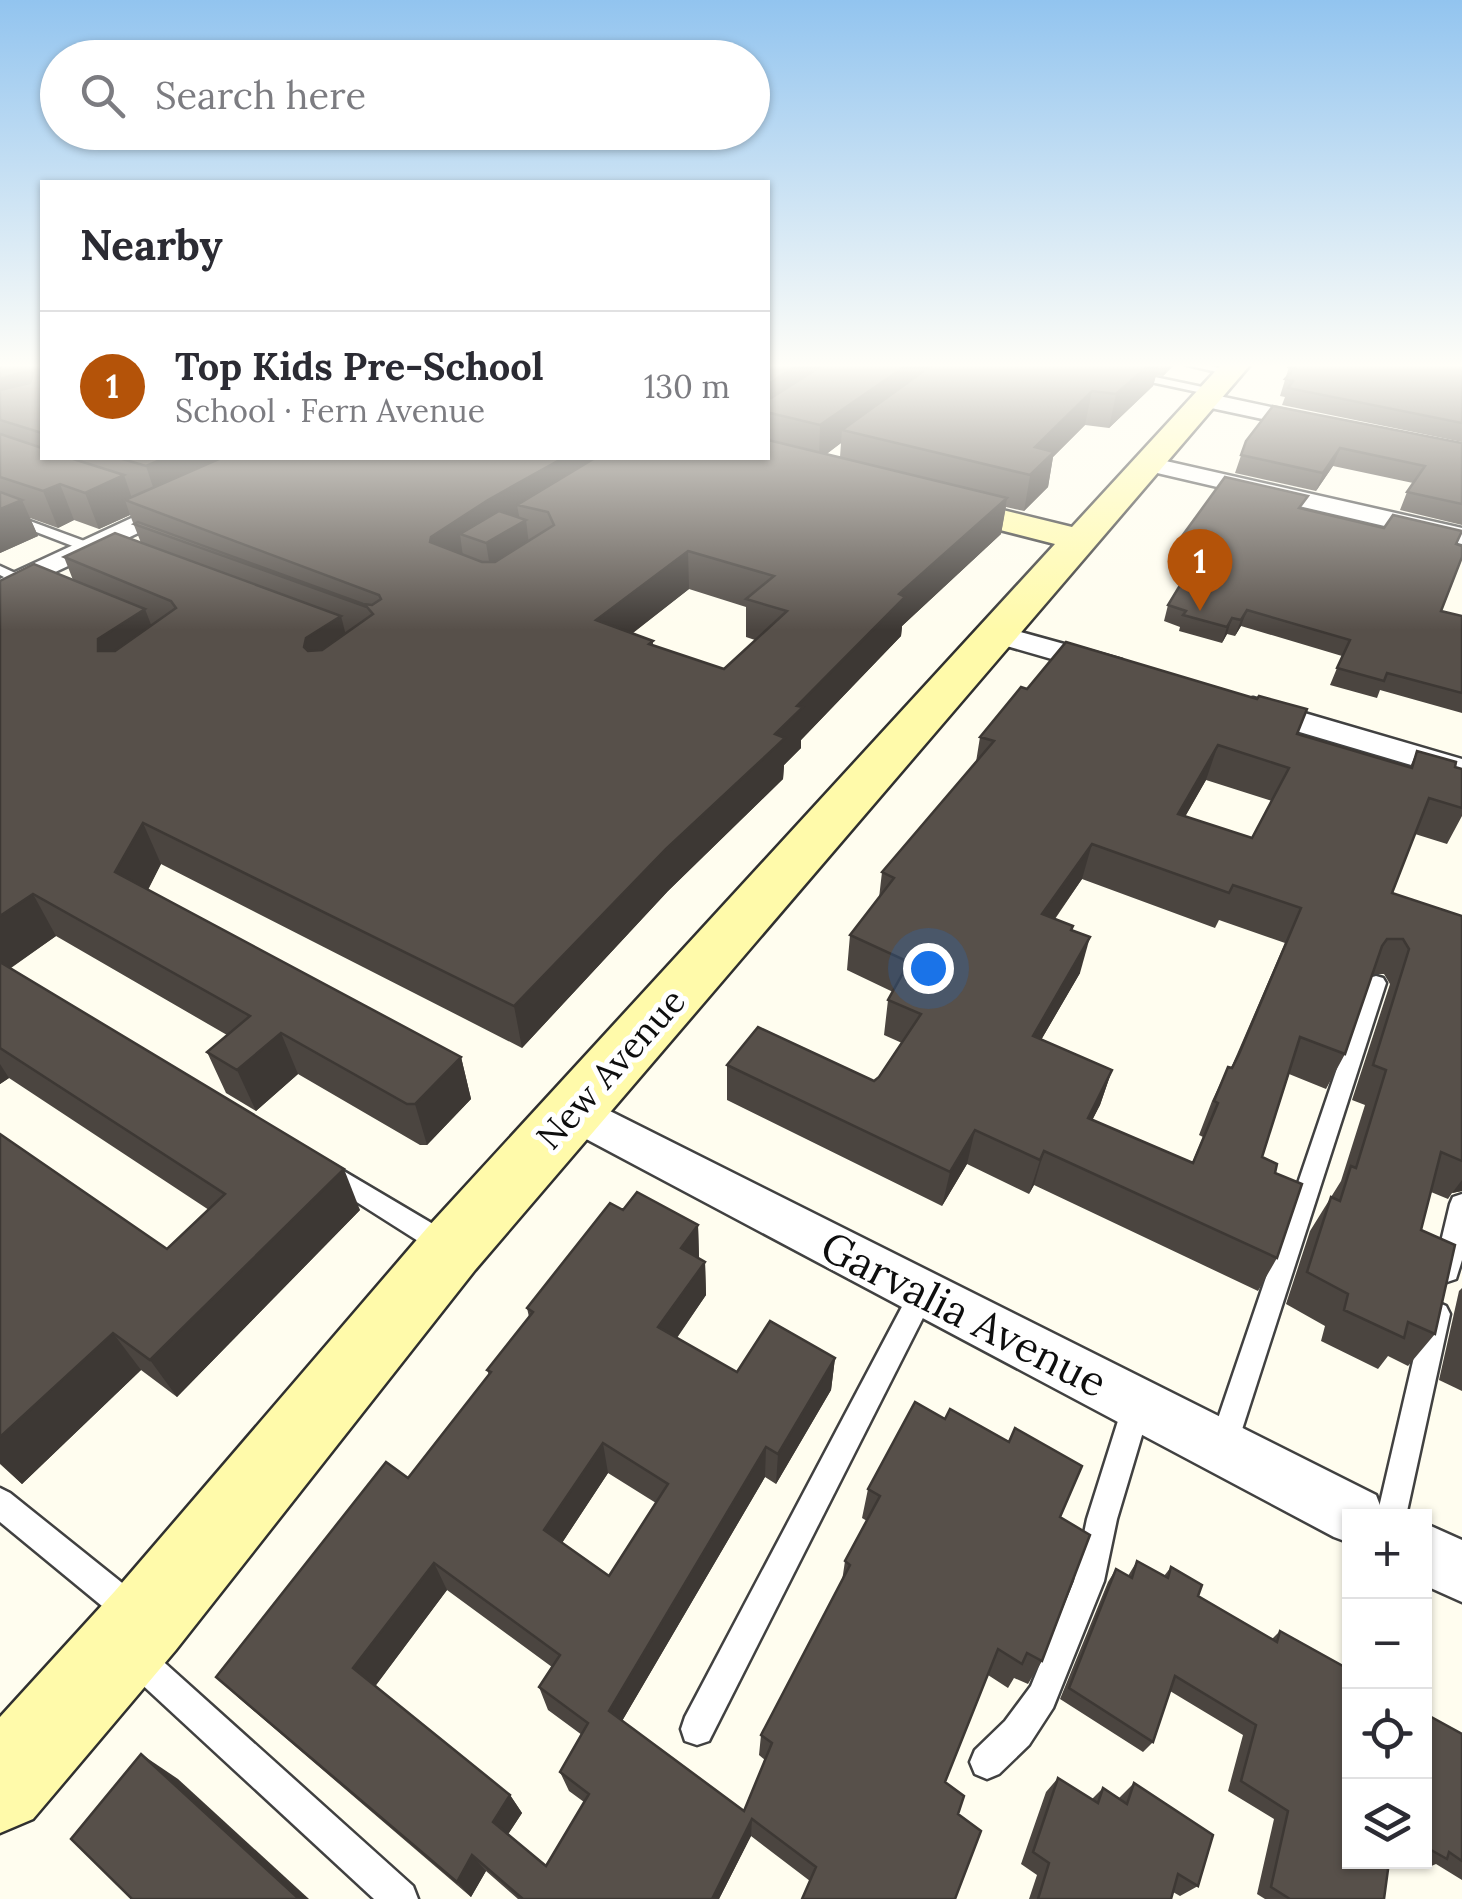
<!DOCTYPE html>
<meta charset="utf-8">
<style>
:root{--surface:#fff;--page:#f2f2f3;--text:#2b2b33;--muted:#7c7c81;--line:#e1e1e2;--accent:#b45309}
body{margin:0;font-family:Lora,serif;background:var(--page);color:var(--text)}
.controls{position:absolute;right:30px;bottom:30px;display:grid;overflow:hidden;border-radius:0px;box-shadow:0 2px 8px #0004}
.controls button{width:90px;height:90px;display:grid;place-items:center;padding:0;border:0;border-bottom:2px solid var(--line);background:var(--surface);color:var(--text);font:50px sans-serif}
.you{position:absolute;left:928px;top:968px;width:35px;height:35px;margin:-25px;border:8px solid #fff;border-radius:50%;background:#1a73e8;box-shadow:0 0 0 15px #1a73e833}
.badge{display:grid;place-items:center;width:65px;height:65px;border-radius:50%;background:var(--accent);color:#fff;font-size:32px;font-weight:700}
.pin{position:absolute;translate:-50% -82px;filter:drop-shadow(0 2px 5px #0008)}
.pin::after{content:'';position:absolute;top:52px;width:35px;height:30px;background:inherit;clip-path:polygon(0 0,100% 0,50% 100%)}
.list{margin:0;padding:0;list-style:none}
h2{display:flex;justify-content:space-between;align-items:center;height:130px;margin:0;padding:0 40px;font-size:42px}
h2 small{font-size:32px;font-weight:400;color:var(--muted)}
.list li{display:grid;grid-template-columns:65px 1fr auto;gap:30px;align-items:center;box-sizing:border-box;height:150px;padding:0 40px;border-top:2px solid var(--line)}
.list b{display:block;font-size:38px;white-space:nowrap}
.list p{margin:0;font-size:32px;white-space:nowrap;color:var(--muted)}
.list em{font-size:32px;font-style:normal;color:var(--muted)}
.icon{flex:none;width:55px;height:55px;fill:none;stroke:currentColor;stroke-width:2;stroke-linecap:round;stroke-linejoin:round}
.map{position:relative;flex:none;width:1462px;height:1899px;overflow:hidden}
.search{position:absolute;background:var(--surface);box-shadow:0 2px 8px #0004;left:40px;top:40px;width:730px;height:110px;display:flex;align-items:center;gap:25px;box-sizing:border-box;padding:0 35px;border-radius:55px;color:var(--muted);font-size:38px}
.panel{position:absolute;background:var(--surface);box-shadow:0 2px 8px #0004;left:40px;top:180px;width:730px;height:280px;border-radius:0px}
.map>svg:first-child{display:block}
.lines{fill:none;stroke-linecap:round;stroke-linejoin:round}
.lane-casing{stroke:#414141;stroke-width:5}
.street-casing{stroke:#414141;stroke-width:5}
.secondary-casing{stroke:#303030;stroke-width:5}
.lane{fill:#fff;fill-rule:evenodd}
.street{fill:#fff;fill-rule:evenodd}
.secondary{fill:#fffaaa;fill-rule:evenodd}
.wall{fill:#4b4540;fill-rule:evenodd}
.shaded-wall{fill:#3d3834}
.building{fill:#57504a;stroke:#3d3834;stroke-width:2.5;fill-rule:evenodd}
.labels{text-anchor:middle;stroke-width:10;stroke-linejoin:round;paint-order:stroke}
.street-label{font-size:35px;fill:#0e0e0e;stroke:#fff}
.near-street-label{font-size:42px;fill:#0e0e0e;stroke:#fff}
</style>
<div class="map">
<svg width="1462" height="1899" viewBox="0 0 1462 1899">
<rect width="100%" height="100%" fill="#fffdef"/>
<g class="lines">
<!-- lane casing -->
<g class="lane-casing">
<g id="lane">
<path d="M1187 365H1207L1235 372 1230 375Z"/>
<path d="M1131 372 1212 389 1217 392 1212 395 1127 377 1126 375Z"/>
<path d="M0 510 106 549 108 552 96 555 0 518Z"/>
<path d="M0 566 37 583 39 586 27 589 0 575Z"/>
<path d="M1376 976 1383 978 1386 983 1237 1445 1233 1455 1223 1459 1213 1455 1209 1445 1366 983 1369 978Z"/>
<path d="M330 1163 455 1237 458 1245 455 1253 446 1256 437 1253 322 1180 318 1173 322 1166Z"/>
<path d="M1462 1194V1260L1456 1279 1447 1282 1438 1279 1434 1271 1450 1204 1453 1197Z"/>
<path d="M923 1280 932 1284 936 1292 932 1300 709 1741 697 1745 685 1741 681 1729 685 1717 914 1284Z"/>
<path d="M1437 1302 1446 1306 1450 1314 1406 1516H1377L1424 1314 1428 1306Z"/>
<path d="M1137 1392 1147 1396 1151 1405 1117 1519 1104 1581 1053 1708 1029 1745 999 1774 987 1779 975 1774 970 1762 975 1750 1005 1721 1031 1686 1074 1581 1087 1519 1123 1405 1127 1396Z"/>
<path d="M0 1488 10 1493 141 1598 145 1609 141 1620 130 1624 119 1620 0 1522Z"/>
<path d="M135 1641 146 1646 413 1886 418 1899H374L124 1668 119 1657 124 1646Z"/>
</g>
</g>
<!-- street casing -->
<g class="street-casing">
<g id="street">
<path d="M1205 393 1318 417 1329 424 1318 431 1197 405 1194 400Z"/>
<path d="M1148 457 1462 528V544L1140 469 1136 464 1140 459Z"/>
<path d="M261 458H291L287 463 0 598V579Z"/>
<path d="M999 626 1122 660 1126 667 1122 674 1111 676 989 641 984 635 989 629Z"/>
<path d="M1253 698 1462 759V780L1242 715 1237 708 1242 701Z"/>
<path d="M574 1093 1376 1495 1384 1516H1350V1543L1334 1537 558 1124 551 1111 558 1098Z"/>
<path d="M1424 1523 1462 1540V1602L1424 1585Z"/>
</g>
</g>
<!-- secondary casing -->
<g class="secondary-casing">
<path id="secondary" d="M1221 365H1250L475 1270 175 1651 33 1819 0 1833V1717L115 1591 427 1228 1055 544 921 510 916 503 921 496 933 493 1072 527Z"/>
</g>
<!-- lane -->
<use href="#lane" class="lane"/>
<!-- street -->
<use href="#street" class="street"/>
<!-- secondary -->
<use href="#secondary" class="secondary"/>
</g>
<!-- wall -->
<g class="wall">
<path d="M0 365H42V458H768V365H1174L1163 376 1156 375 1153 386 1109 428 1085 425 1053 457 1048 487 1024 511 1006 507 1001 534 902 626 901 636 801 740V748L784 765 783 779 668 891 522 1048 161 864 148 890 461 1057 471 1099 427 1145H420L298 1074 256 1111 226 1093 207 1052 227 1035 56 936 11 968 360 1210 177 1397 141 1370 22 1484 0 1464V1134L167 1249 209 1210 9 1078 0 1084V581L73 580 64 557 141 543 130 515 99 529 74 520 58 528 30 518 38 536 0 553ZM841 443 840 457 826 454ZM689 589 746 607V637L755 640 724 669 653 645V641L633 633Z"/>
<path d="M1462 365V442L1282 405 1285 397 1280 396 1289 367Z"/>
<path d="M1246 441 1462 443V525L1400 510 1407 492 1413 483 1333 466 1316 491 1235 473Z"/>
<path d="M1303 509 1456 544 1441 611 1462 616V713L1380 690 1377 698 1330 685 1342 656 1241 626 1235 636 1227 634 1222 643 1179 631 1180 627 1164 621 1168 605 1193 564 1172 558 1177 543Z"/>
<path d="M1027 689 1257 699 1307 709 1297 735 1410 767 1417 751 1462 769V816L1447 844 1415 834 1392 893 1462 916V1191L1452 1193 1448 1199 1431 1192 1421 1230 1435 1334 1408 1366 1388 1356 1378 1369 1321 1341 1325 1326 1286 1304 1310 1231 1341 1181 1365 1105 1352 1100 1390 984 1384 974H1372L1345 1054 1326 1089 1289 1074 1262 1157 1275 1173 1277 1258 1258 1291 1034 1185 1029 1194 967 1164 942 1206 727 1100V1065L874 1081 879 1077 902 1043 884 1035 888 1000 893 992 847 970 850 935 879 898 882 872 976 762 980 737ZM1206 780 1272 801 1252 838 1185 817ZM1082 879 1215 928 1219 920 1285 943 1231 1068 1228 1067 1212 1101 1199 1135 1203 1137 1192 1163 1092 1120 1100 1105 1112 1070 1041 1040 1080 973 1072 930 1055 919Z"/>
<path d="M623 1210 698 1225 699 1258 705 1262 706 1295 677 1338 737 1372 835 1358 831 1390 776 1484 765 1477 622 1721 744 1811 765 1760 759 1755 761 1735 842 1581 845 1561 867 1521 862 1518 868 1489 1060 1517 1042 1661 1028 1684 1014 1678 1008 1688 988 1675 810 1881 751 1836 719 1899H518L486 1871 471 1897 240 1699 216 1677 408 1478 489 1375 487 1370 529 1317 527 1308ZM608 1473 656 1503 609 1576 562 1543ZM447 1590 552 1667 539 1687 548 1710 582 1735 560 1772 569 1791 584 1802 546 1866 508 1834 522 1813 510 1795 375 1686Z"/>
<path d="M1462 1288V1391L1439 1380 1459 1291Z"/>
<path d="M1137 1561 1164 1576 1171 1567 1198 1596 1272 1639 1280 1631 1384 1899H1265L1257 1894 1274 1819 1228 1791 1243 1735 1170 1691 1153 1742 1143 1752 1060 1699 1108 1582 1116 1569 1128 1576Z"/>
<path d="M1424 1713 1462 1734V1880L1436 1864 1429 1867 1420 1862H1424Z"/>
<path d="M1058 1778 1092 1799 1103 1788 1119 1798 1134 1783 1198 1886 1180 1896 1173 1892 1171 1899H1029L1037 1875 1021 1864 1046 1792Z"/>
</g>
<!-- shaded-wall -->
<g class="shaded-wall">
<path d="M798 365H846L770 413 769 447 768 449V384Z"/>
<path d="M907 365H948L842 430 841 443 819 460 820 425Z"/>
<path d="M1149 365H1159L1153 386 1109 428 1116 394Z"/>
<path d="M1165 365H1174L1163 376Z"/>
<path d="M28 370 41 402 0 417V379Z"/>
<path d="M1092 391 1085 425 1053 457 1048 487 1024 511 1035 447Z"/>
<path d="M1340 448 1333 466 1316 491 1323 473Z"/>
<path d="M165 458H253L158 502 146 466Z"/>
<path d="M563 458H626L517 505 520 521 460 534 463 557 430 542 431 537 488 500Z"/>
<path d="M124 475 134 504 125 500 130 515 99 529 85 493Z"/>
<path d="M60 484 74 520 58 528 43 491Z"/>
<path d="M1007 498 1001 534 902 626 901 636 801 740V748L784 765 783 779 668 891 522 1048 514 1006 775 734 797 706 899 594Z"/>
<path d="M22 500 38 536 0 553V509Z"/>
<path d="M526 520 531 561 493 585 486 543Z"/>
<path d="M688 551 689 589 599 659 596 620Z"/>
<path d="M145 609 160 648 114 691 98 651V639Z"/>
<path d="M1247 610 1241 626 1235 636 1241 620Z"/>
<path d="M341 616 351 655 317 678 304 647 306 638Z"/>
<path d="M1232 618 1227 634 1222 643 1227 627Z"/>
<path d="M1218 745 1206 780 1166 849 1178 814Z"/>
<path d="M143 823 161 864 135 914 115 872Z"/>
<path d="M1092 844 1082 879 1033 949 1042 914Z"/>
<path d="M33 894 56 936 0 975V916Z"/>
<path d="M1090 937 1080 973 1023 1071 1033 1036Z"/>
<path d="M281 1033 298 1074 256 1111 237 1070Z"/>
<path d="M461 1057 471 1099 427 1145 415 1104Z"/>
<path d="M0 1064 9 1078 0 1084Z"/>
<path d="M1112 1070 1100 1105 1076 1152 1088 1118Z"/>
<path d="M975 1130 967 1164 942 1206 950 1172Z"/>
<path d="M1044 1151 1034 1185 1029 1194 1040 1160Z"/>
<path d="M344 1169 360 1210 177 1397 150 1360Z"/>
<path d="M1462 1180V1191L1452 1193Z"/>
<path d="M698 1225 699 1259 681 1248Z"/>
<path d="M705 1262 706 1295 661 1360 658 1327Z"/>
<path d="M113 1333 141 1370 22 1484 0 1463V1437Z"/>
<path d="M835 1358 831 1390 776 1484 778 1454Z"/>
<path d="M603 1443 608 1473 552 1558 544 1530Z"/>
<path d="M766 1447 765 1477 615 1733 609 1711Z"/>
<path d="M434 1563 447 1590 371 1692 353 1668Z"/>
<path d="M141 1754 178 1779 309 1899H299Z"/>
<path d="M510 1795 522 1813 505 1839 493 1822Z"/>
<path d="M752 1819 751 1836 719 1899H712Z"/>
<path d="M472 1855 486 1871 471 1897 457 1882Z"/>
</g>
<!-- building -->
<g class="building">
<path d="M0 365H42V433L0 420V390L30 383 33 373 28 370 0 379Z"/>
<path d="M768 365H798L768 384Z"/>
<path d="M823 365H907L820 425 770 413 768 416V398H771Z"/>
<path d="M932 365H1149L1116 394 1092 391 1035 447 1054 452 1030 475 842 430Z"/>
<path d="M1291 365H1462V423L1288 388 1293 381 1285 379 1295 368 1289 367Z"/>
<path d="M1273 406 1462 443V504L1407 492 1425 466 1340 448 1323 473 1241 455 1246 441Z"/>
<path d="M0 434 42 448V458H70L124 475 85 493 60 484 43 491 0 477Z"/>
<path d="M768 440 1007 498 899 594 905 597 797 706 803 707 775 734 785 738 666 849 514 1006 143 823 115 872 461 1057 415 1104H407L281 1033 237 1070 207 1052 250 1016 33 894 0 916V581L34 564 145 609 98 639V651H115L176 608 171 601 64 557 115 533 341 616 306 638 304 647 308 651 322 650 373 614 367 607 134 524 138 522 363 604 372 605 381 599 379 595 125 500 221 458H563L488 500 431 537 430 542 482 562H495L554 525 548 512 517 505 595 458H768ZM688 551 774 576 746 599 787 611 724 669 649 644 653 641 596 620Z"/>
<path d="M119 458H165L146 466Z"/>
<path d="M1225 477 1308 496 1299 508 1384 528 1393 515 1462 531 1456 544 1462 546V557L1441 611 1462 616V693L1387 673 1384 681 1337 668 1350 640 1247 610 1241 620 1232 618 1227 627 1183 615 1186 611 1168 605 1202 549 1177 543Z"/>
<path d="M0 492 22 500 0 509Z"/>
<path d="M499 511 526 520 486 543 460 534Z"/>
<path d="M1066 642 1257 699 1259 696 1307 709 1297 734 1412 768 1417 751 1456 762 1455 767 1462 769V808L1429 798 1392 893 1462 916V1161L1441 1152 1421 1230 1455 1245 1435 1334 1408 1322 1404 1338 1344 1310 1348 1294 1307 1272 1331 1197 1340 1201 1351 1166 1356 1168 1386 1070 1373 1065 1409 949 1403 939H1387L1382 946 1345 1054 1300 1037 1262 1157 1277 1164 1275 1173 1302 1184 1277 1258 1044 1151 1040 1160 975 1130 950 1172 727 1065 758 1027 874 1081 879 1077 921 1014 888 1000 909 962 850 935 894 878 882 872 994 741 980 737 1021 687 1027 689ZM1218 745 1289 768 1252 838 1178 814ZM1092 844 1229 893 1233 885 1301 908 1239 1054 1232 1068 1228 1067 1214 1101 1218 1103 1193 1163 1088 1118 1112 1070 1033 1036 1090 937 1071 930 1073 926 1042 914Z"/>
<path d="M0 962 344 1169 150 1360 113 1333 0 1437V1134L167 1249 225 1194 0 1048Z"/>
<path d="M637 1192 698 1225 681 1248 705 1262 658 1327 737 1372 770 1321 835 1358 778 1454 766 1447 609 1711 744 1811 772 1743 761 1735 850 1565 845 1561 880 1496 868 1489 915 1402 945 1419 950 1409 1009 1442 1015 1428 1082 1466 1060 1517 1090 1535 1042 1661 1027 1653 1022 1664 998 1649 945 1782 964 1796 958 1814 981 1831 955 1899H802L816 1867 752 1819 712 1899H523L472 1855 457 1882 216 1677 386 1462 408 1478 491 1372 487 1370 533 1312 527 1308 610 1203 623 1210ZM603 1443 668 1484 609 1576 544 1530ZM434 1563 560 1655 539 1687 588 1723 560 1772 589 1794 546 1866 493 1822 510 1795 353 1668Z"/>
<path d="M1137 1561 1168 1578 1171 1567 1202 1585 1198 1596 1277 1642 1280 1631 1350 1670V1862H1389L1384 1899H1290L1271 1887 1288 1811 1241 1781 1256 1725 1175 1676 1153 1742 1069 1688 1116 1569 1132 1578Z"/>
<path d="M1424 1713 1462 1734V1861L1449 1852 1447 1859 1424 1846Z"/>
<path d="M141 1754 299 1899H132L71 1839Z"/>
<path d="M1058 1778 1098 1803 1103 1788 1127 1804 1134 1783 1213 1835 1198 1886 1178 1874 1171 1899H1038L1049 1863 1033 1852Z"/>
</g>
<!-- sky -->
<linearGradient id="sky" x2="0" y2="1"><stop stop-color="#92c4ef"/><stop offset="0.58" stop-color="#fffef8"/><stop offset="1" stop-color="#fffef8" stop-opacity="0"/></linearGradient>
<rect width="1462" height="630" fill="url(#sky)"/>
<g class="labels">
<!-- street labels -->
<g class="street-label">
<text transform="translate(611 1069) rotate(-48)" y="12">New Avenue</text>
</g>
<!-- near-street labels -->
<g class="near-street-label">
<text transform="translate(964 1314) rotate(27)" y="15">Garvalia Avenue</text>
</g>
</g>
</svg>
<div class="controls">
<button>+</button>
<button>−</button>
<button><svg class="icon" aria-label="locate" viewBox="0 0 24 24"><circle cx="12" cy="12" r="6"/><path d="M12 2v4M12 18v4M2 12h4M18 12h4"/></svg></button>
<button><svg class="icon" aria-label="layers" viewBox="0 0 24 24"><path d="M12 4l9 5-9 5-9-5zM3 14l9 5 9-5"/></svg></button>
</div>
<div class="you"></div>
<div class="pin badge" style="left:1200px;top:611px">1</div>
<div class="search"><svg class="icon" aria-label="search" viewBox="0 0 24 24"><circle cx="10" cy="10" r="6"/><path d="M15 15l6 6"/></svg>Search here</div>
<section class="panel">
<h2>Nearby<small></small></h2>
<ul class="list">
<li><span class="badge">1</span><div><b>Top Kids Pre-School</b><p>School · Fern Avenue</p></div><em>130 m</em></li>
</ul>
</section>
</div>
